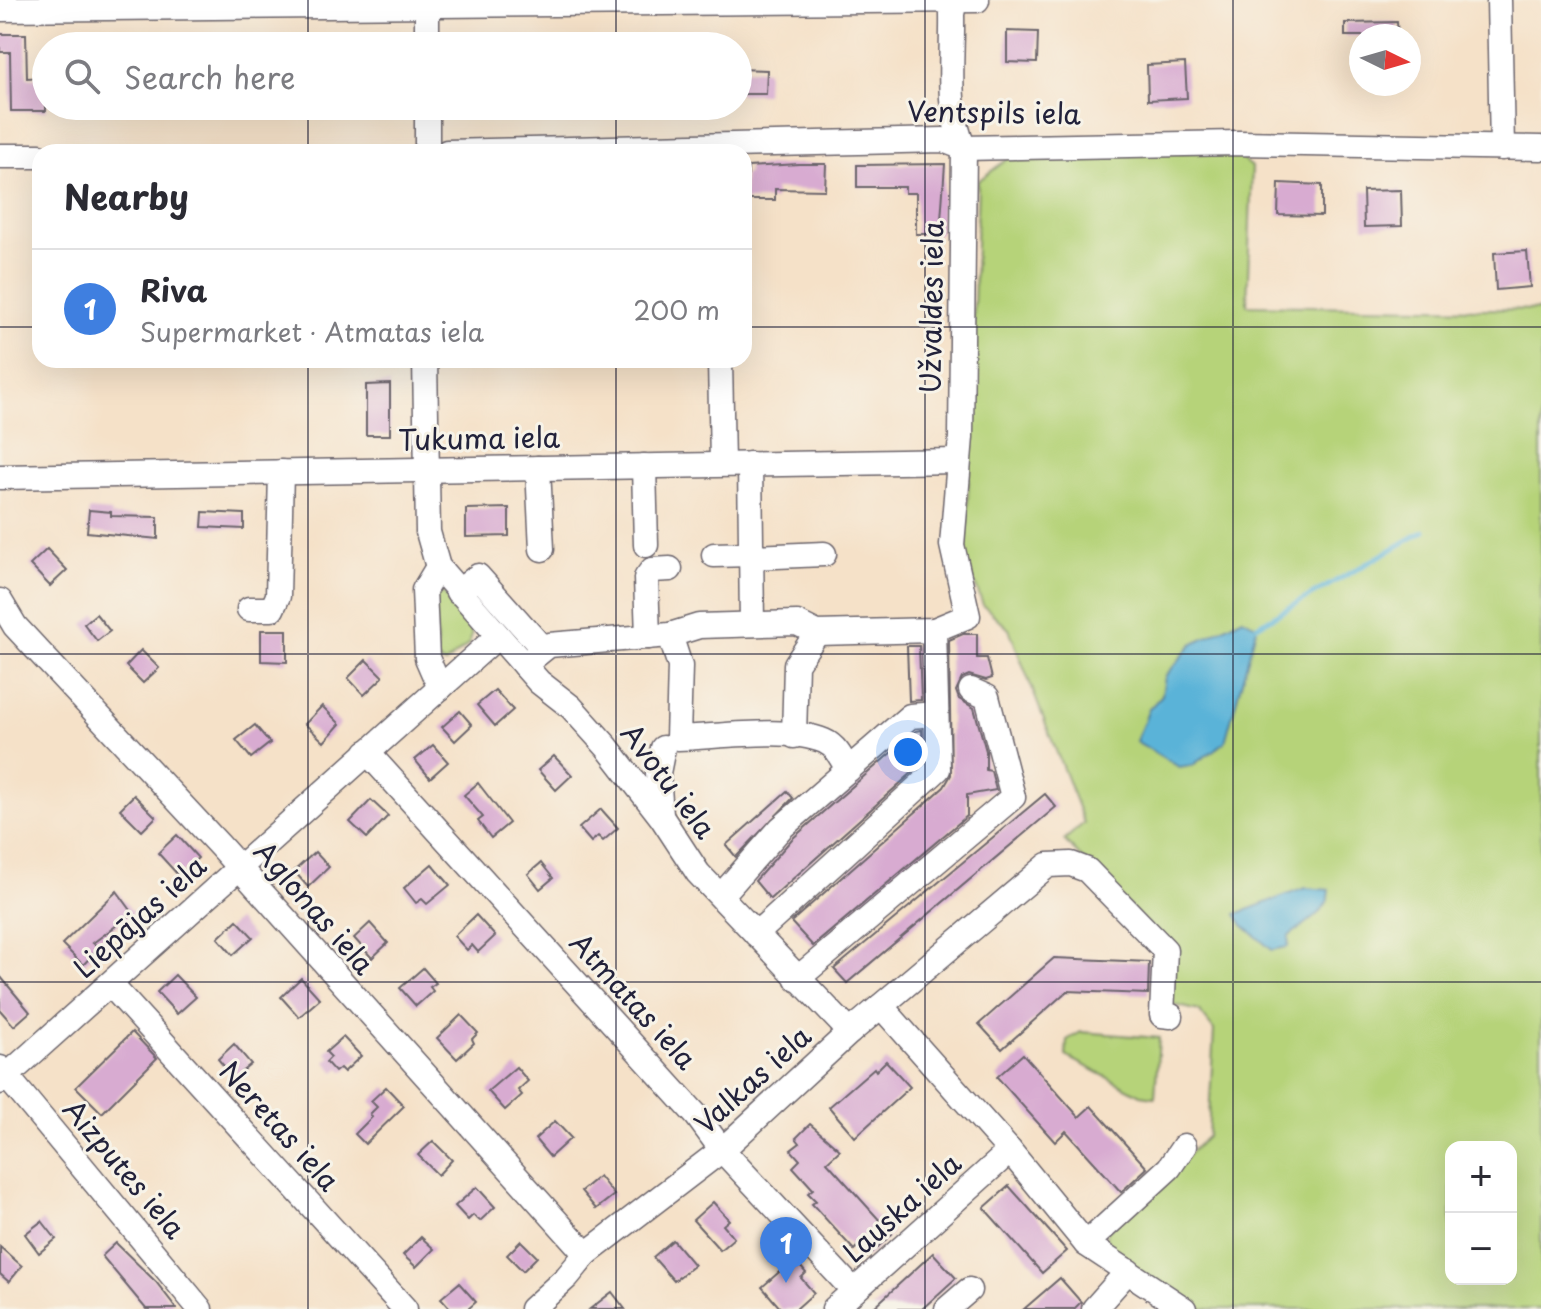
<!DOCTYPE html>
<meta charset="utf-8">
<style>
:root{--surface:#fff;--page:#f7f7f7;--text:#2b2b33;--muted:#7c7c81;--line:#e1e1e2;--accent:#c8321e}
body{margin:0;font-family:"Playpen Sans",sans-serif;background:var(--page);color:var(--text)}
.controls{position:absolute;right:24px;bottom:24px;display:grid;overflow:hidden;border-radius:16px;box-shadow:0 8px 32px #0002}
.controls button{width:72px;height:72px;display:grid;place-items:center;padding:0;border:0;border-bottom:2px solid var(--line);background:var(--surface);color:var(--text);font:40px sans-serif}
.compass{position:absolute;left:1349px;top:24px;width:72px;height:72px;border-radius:50%;background:var(--surface);box-shadow:0 8px 32px #0002;rotate:95deg}
.you{position:absolute;left:908px;top:752px;width:28px;height:28px;margin:-20px;border:6px solid #fff;border-radius:50%;background:#1a73e8;box-shadow:0 0 0 12px #1a73e833}
.badge{display:grid;place-items:center;width:52px;height:52px;border-radius:50%;background:var(--accent);color:#fff;font-size:26px;font-weight:700}
.pin{position:absolute;translate:-50% -66px;filter:drop-shadow(0 2px 4px #0008)}
.pin::after{content:'';position:absolute;top:42px;width:28px;height:24px;background:inherit;clip-path:polygon(0 0,100% 0,50% 100%)}
.list{margin:0;padding:0;list-style:none}
h2{display:flex;justify-content:space-between;align-items:center;height:104px;margin:0;padding:0 32px;font-size:34px}
h2 small{font-size:26px;font-weight:400;color:var(--muted)}
.list li{display:grid;grid-template-columns:52px 1fr auto;gap:24px;align-items:center;box-sizing:border-box;height:120px;padding:0 32px;border-top:2px solid var(--line)}
.list b{display:block;font-size:30px;white-space:nowrap}
.list p{margin:0;font-size:26px;white-space:nowrap;color:var(--muted)}
.list em{font-size:26px;font-style:normal;color:var(--muted)}
.icon{flex:none;width:44px;height:44px;fill:none;stroke:currentColor;stroke-width:2;stroke-linecap:round;stroke-linejoin:round}
.map{position:relative;flex:none;width:1541px;height:1309px;overflow:hidden}
.search{position:absolute;background:var(--surface);box-shadow:0 8px 32px #0002;left:32px;top:32px;width:720px;height:88px;display:flex;align-items:center;gap:20px;box-sizing:border-box;padding:0 28px;border-radius:44px;color:var(--muted);font-size:30px}
.panel{position:absolute;background:var(--surface);box-shadow:0 8px 32px #0002;left:32px;top:144px;width:720px;height:224px;border-radius:24px}
.map>svg:first-child{display:block}
.green{fill:#b6d379;stroke:#6c7a5a;stroke-width:2;fill-rule:evenodd}
.water{fill:#5ab3d8;stroke:#3e6a8a;stroke-width:2}
.lines{fill:none;stroke-linecap:round;stroke-linejoin:round}
.stream{stroke:#5ab3d8;stroke-width:5}
.building{fill:#d8abd1}
.minor-casing{stroke:#6c656c;stroke-width:27}
.minor{stroke:#fff;stroke-width:24}
.grid{fill:none;stroke:#22223b;stroke-width:2;stroke-opacity:0.55}
.labels{text-anchor:middle;stroke-width:6;stroke-linejoin:round;paint-order:stroke}
.street-label{font-size:28px;fill:#22223b;stroke:#f7f3e8}
</style>
<div class="map">
<svg width="1541" height="1309" viewBox="0 0 1541 1309">
<rect width="100%" height="100%" fill="#f7f3e8"/>
<filter id="ink" filterUnits="userSpaceOnUse"><feTurbulence type="fractalNoise" baseFrequency=".0125" numOctaves="2"/><feDisplacementMap in="SourceGraphic" scale="16" xChannelSelector="R" yChannelSelector="G"/><feConvolveMatrix kernelMatrix="1 2 1 2 8 2 1 2 1" color-interpolation-filters="sRGB"/></filter>
<filter id="wash" filterUnits="userSpaceOnUse"><feTurbulence type="fractalNoise" baseFrequency=".006" numOctaves="4" result="noise"/><feDisplacementMap in="SourceGraphic" scale="32" xChannelSelector="R" yChannelSelector="G"/><feGaussianBlur stdDeviation="1.8" result="paint"/><feColorMatrix in="noise" values="0 0 0 0 0 0 0 0 0 0 0 0 0 0 0 0 0 1.4 0 .05"/><feComposite in="paint" operator="in"/></filter>
<g filter="url(#wash)">
<rect width="100%" height="100%" fill="#f5e1c8"/>
<!-- green -->
<g class="green">
<path d="M1232 151 1252 167 1247 305 1541 310V1309H1194L1104 1248 1108 1230 1208 1136 1214 1030 1199 1011 1171 1004 1173 951 1064 840 1084 823 1009 629 983 605 966 560 978 181 1013 155ZM1451 1147H1511V1279H1451Z"/>
<path d="M438 589C454 602 479 622 469 644L445 664 437 660 435 590Z"/>
<path d="M1081 1032 1159 1038 1155 1097 1141 1095 1066 1056 1067 1040Z"/>
</g>
<!-- water -->
<g class="water">
<path d="M1243 618 1257 626 1225 742 1193 765 1179 767 1136 741 1149 709 1162 695 1165 677 1192 644Z"/>
<path d="M1305 888 1330 890C1330 911 1303 925 1289 936L1288 947 1272 950 1243 925 1236 914Z"/>
</g>
<g class="lines">
<!-- stream -->
<path class="stream" d="M1257 626 1424 531"/>
</g>
<g id="blocks">
<!-- building -->
<g class="building">
<path d="M1397 22 1398 36H1345V23Z"/>
<path d="M1007 31 1038 32 1037 63 1007 62Z"/>
<path d="M0 34H26L27 78 46 77V111H11L10 52H0Z"/>
<path d="M1185 63 1187 98 1148 100 1147 65Z"/>
<path d="M738 69 767 70 766 94H738Z"/>
<path d="M799 164H826L825 190 775 189V200H744V175H748V167Z"/>
<path d="M945 164 940 234H916V193H905V187H857V165Z"/>
<path d="M1279 183 1322 185V216L1278 215Z"/>
<path d="M1401 190 1402 226 1364 227 1363 191Z"/>
<path d="M1527 251 1530 287 1496 290 1494 253Z"/>
<path d="M390 384V435H366V385Z"/>
<path d="M509 508V536L466 537V509Z"/>
<path d="M89 510 111 512V516L158 517V539L87 532Z"/>
<path d="M203 512 244 514V529L202 527Z"/>
<path d="M47 549 67 570 50 586 30 565Z"/>
<path d="M96 614 110 631 97 641 84 624Z"/>
<path d="M261 630H287V662L261 661Z"/>
<path d="M963 634H977V658H987L992 678 986 680 969 675 962 678 956 691 959 699 974 708 986 751V770L991 771 996 790 967 795V816L813 946 791 922 944 787 951 775 949 640Z"/>
<path d="M907 646H919L921 700 909 701Z"/>
<path d="M141 650 159 668 143 683 126 666Z"/>
<path d="M366 660 383 677 364 695 348 678Z"/>
<path d="M495 690 513 710 495 726 477 705Z"/>
<path d="M322 706 340 724 324 742 305 724Z"/>
<path d="M460 711 472 725 455 741 442 727Z"/>
<path d="M255 725 270 743 251 758 236 740Z"/>
<path d="M922 730 923 763 770 899 755 881 792 839 916 731Z"/>
<path d="M433 745 448 762 430 778 415 760Z"/>
<path d="M554 756 572 775 556 790 538 770Z"/>
<path d="M478 783 509 823 491 838 478 821 483 817 464 795Z"/>
<path d="M787 791 793 798 736 857 726 845Z"/>
<path d="M1045 794 1056 807 847 983 834 969Z"/>
<path d="M134 795 156 817 142 831 120 809Z"/>
<path d="M371 800 388 816 367 838 350 822Z"/>
<path d="M601 809 618 828 603 841 598 836 591 842 579 828Z"/>
<path d="M177 835 198 858 179 876 158 853Z"/>
<path d="M315 852 329 867 308 887 294 871Z"/>
<path d="M541 863 553 878 540 889 528 874Z"/>
<path d="M432 864 450 885 427 904 422 899 416 903 404 888Z"/>
<path d="M117 891 133 913 93 943 99 948 83 965 62 944Z"/>
<path d="M476 915 495 936 478 952 472 945 467 950 454 936Z"/>
<path d="M237 920 253 937 233 955 218 938Z"/>
<path d="M370 923 388 943 372 958 354 938Z"/>
<path d="M1054 958 1149 962 1148 994 1067 991 1002 1049 979 1024Z"/>
<path d="M423 968 436 983 430 987 433 991 416 1006 400 988Z"/>
<path d="M175 975 196 997 177 1014 157 992Z"/>
<path d="M0 976 30 1012 14 1026 0 1010Z"/>
<path d="M301 978 320 999 299 1017 281 997Z"/>
<path d="M461 1015 478 1033 472 1039 474 1043 457 1059 437 1038Z"/>
<path d="M132 1032 157 1058 102 1113 76 1087Z"/>
<path d="M343 1037 361 1056 344 1072 340 1068 335 1072 326 1062 331 1057 326 1052Z"/>
<path d="M234 1044 251 1064 234 1078 218 1059Z"/>
<path d="M1023 1054 1079 1117 1091 1106 1147 1168 1121 1192 1066 1131 1055 1142 997 1077Z"/>
<path d="M886 1061 910 1087 855 1137 829 1107 874 1068 876 1071Z"/>
<path d="M516 1067 528 1081 518 1090 522 1095 505 1110 488 1091Z"/>
<path d="M386 1087 404 1106 365 1144 355 1134 372 1117 370 1114 377 1107 371 1101Z"/>
<path d="M555 1121 571 1138 550 1157 535 1139Z"/>
<path d="M810 1124 840 1150 827 1162 892 1234 867 1257 857 1247 854 1250 812 1204 816 1201 808 1193 813 1189 793 1167 800 1160 791 1150 800 1143 796 1138Z"/>
<path d="M433 1141 452 1160 438 1175 418 1155Z"/>
<path d="M599 1176 614 1195 596 1209 581 1191Z"/>
<path d="M1009 1186 1067 1251 1042 1273 984 1208Z"/>
<path d="M477 1187 495 1207 480 1221 473 1215 468 1220 455 1206Z"/>
<path d="M713 1202 729 1220 723 1225 734 1238 720 1250 693 1220Z"/>
<path d="M42 1221 56 1239 39 1253 25 1234Z"/>
<path d="M421 1237 434 1249 416 1267 403 1255Z"/>
<path d="M673 1240 694 1265 674 1281 653 1257Z"/>
<path d="M521 1241 537 1257 523 1271 507 1255Z"/>
<path d="M116 1243 156 1282 177 1309H146L102 1256Z"/>
<path d="M0 1247 22 1266 9 1282 0 1274Z"/>
<path d="M933 1253 956 1278 922 1309H872Z"/>
<path d="M794 1259 806 1273 801 1278 814 1293 796 1309H781L762 1287Z"/>
<path d="M1060 1278 1081 1302 1074 1309H1024Z"/>
<path d="M459 1283 476 1302 468 1309H451L441 1298Z"/>
<path d="M612 1292 625 1309H590Z"/>
</g>
</g>
</g>
<g filter="url(#ink)">
<use href="#blocks" fill-opacity="0" stroke="#6c656c" stroke-width="2"/>
<g class="lines">
<!-- minor casing -->
<g class="minor-casing">
<g id="minor">
<path d="M427 0V46"/>
<path d="M1499 0 1502 148"/>
<path d="M0 9 977 0"/>
<path d="M427 152V106"/>
<path d="M447 152 943 140 964 148 1239 143 1541 148"/>
<path d="M0 156H40"/>
<path d="M425 360 428 532 438 567 539 682 571 707 607 747 662 818 698 873 850 1032"/>
<path d="M720 360 722 464"/>
<path d="M750 464 752 624"/>
<path d="M644 466 646 545"/>
<path d="M538 468 542 549"/>
<path d="M0 477 958 461"/>
<path d="M714 555 751 554"/>
<path d="M751 557 824 554"/>
<path d="M438 567 424 590 427 658 440 688"/>
<path d="M458 592 478 576 543 649"/>
<path d="M0 601 15 626 220 846 586 1254"/>
<path d="M249 609H272L278 596 281 472"/>
<path d="M670 635 680 666 678 738C717 737 788 726 824 741 836 746 842 759 848 770"/>
<path d="M648 637 646 578 652 570 670 569"/>
<path d="M524 665 549 645 670 635 699 626 797 623 817 633 934 630 968 616 952 545 961 437 964 148C945 107 953 59 952 14L955 0"/>
<path d="M794 736 796 664 817 633"/>
<path d="M367 752 697 1116 722 1150 854 1291"/>
<path d="M661 815 658 773 663 748"/>
<path d="M721 896 781 828 910 716 936 714"/>
<path d="M756 934 938 769 934 630"/>
<path d="M797 979 1013 797 987 697 971 690"/>
<path d="M110 984 405 1309"/>
<path d="M881 1006 1010 1151 1086 1244 1184 1309"/>
<path d="M0 1068 200 1309"/>
<path d="M0 1082 498 636"/>
<path d="M1086 1244 1169 1168 1184 1146"/>
<path d="M532 1309 567 1277 586 1254 722 1150 850 1032 1048 865 1071 864 1087 870 1165 950 1162 1015 1171 1016"/>
<path d="M834 1309 1010 1151"/>
<path d="M947 1309 969 1290"/>
<path d="M1094 1309 1128 1271"/>
</g>
</g>
<!-- minor -->
<use href="#minor" class="minor"/>
</g>
</g>
<!-- grid -->
<path class="grid" d="M308 0V46M616 0V46M925 0V1309M1233 0V1309M308 106V152M616 106V152M0 327H40M744 327H1541M308 360V1309M616 360V1309M0 654H1541M0 982H1541"/>
<g class="labels">
<!-- street labels -->
<g class="street-label">
<text transform="translate(994 113) rotate(1)" y="10">Ventspils iela</text>
<text transform="translate(932 307) rotate(-89)" y="10">Užvaldes iela</text>
<text transform="translate(479 439) rotate(-1)" y="10">Tukuma iela</text>
<text transform="translate(668 781) rotate(53)" y="10">Avotu iela</text>
<text transform="translate(314 908) rotate(49)" y="10">Aglonas iela</text>
<text transform="translate(140 917) rotate(-42)" y="10">Liepājas iela</text>
<text transform="translate(633 1001) rotate(48)" y="10">Atmatas iela</text>
<text transform="translate(753 1080) rotate(-42)" y="10">Valkas iela</text>
<text transform="translate(279 1126) rotate(48)" y="10">Neretas iela</text>
<text transform="translate(124 1169) rotate(50)" y="10">Aizputes iela</text>
<text transform="translate(902 1208) rotate(-42)" y="10">Lauska iela</text>
</g>
</g>
</svg>
<div class="controls">
<button>+</button>
<button>−</button>
</div>
<svg class="compass" viewBox="-18 -18 36 36"><path d="M0-13l5 13h-10z" fill="#e53935"/><path d="M0 13l5-13h-10z" fill="#7c7c81"/></svg>
<div class="you"></div>
<div class="pin badge" style="left:786px;top:1283px;background:#3f7fe0">1</div>
<div class="search"><svg class="icon" aria-label="search" viewBox="0 0 24 24"><circle cx="10" cy="10" r="6"/><path d="M15 15l6 6"/></svg>Search here</div>
<section class="panel">
<h2>Nearby<small></small></h2>
<ul class="list">
<li><span class="badge" style="background:#3f7fe0">1</span><div><b>Riva</b><p>Supermarket · Atmatas iela</p></div><em>200 m</em></li>
</ul>
</section>
</div>
